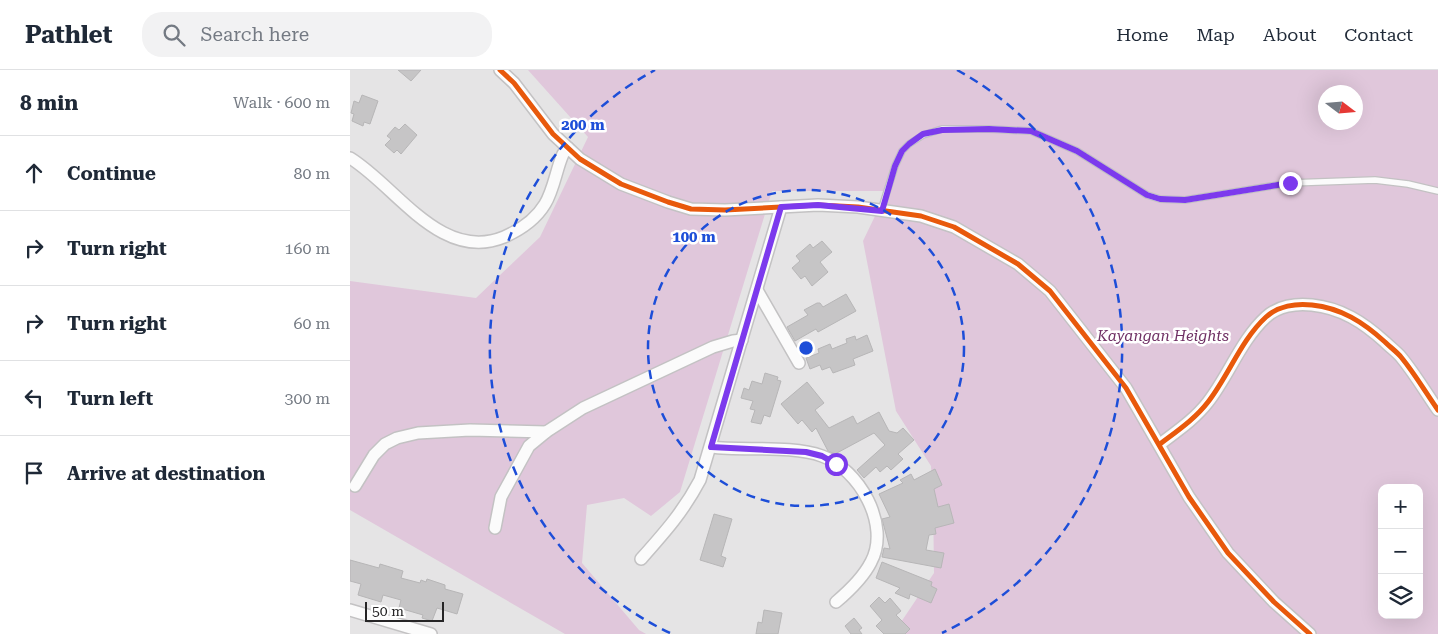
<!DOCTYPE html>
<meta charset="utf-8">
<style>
:root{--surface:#fff;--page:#f2f2f3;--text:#1f2937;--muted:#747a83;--line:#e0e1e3}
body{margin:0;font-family:"Roboto Serif",serif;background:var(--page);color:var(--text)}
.controls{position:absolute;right:15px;bottom:15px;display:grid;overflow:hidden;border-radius:10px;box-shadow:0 5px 20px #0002}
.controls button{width:45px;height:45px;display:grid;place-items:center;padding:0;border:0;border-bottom:1px solid var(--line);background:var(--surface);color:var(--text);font:25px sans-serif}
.compass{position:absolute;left:968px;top:15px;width:45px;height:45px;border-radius:50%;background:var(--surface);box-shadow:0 5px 20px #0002;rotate:106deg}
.scale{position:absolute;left:15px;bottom:12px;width:79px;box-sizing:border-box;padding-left:5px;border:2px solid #262526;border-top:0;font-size:14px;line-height:18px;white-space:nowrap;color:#262526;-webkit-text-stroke:4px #fff;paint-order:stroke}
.stop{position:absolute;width:15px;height:15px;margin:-11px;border:4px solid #7c3aed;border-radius:50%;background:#fff}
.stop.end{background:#7c3aed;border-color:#fff;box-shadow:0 1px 5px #0008}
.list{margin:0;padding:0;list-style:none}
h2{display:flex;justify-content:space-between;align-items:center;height:65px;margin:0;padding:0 20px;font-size:21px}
h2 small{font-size:16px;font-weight:400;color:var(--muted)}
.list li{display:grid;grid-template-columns:32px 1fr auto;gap:15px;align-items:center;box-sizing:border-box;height:75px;padding:0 20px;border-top:1px solid var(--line)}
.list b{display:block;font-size:19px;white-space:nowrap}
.list em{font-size:16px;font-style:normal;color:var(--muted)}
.icon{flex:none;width:28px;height:28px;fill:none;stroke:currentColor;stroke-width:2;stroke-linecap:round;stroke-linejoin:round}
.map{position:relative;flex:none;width:1088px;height:564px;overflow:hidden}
header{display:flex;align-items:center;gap:30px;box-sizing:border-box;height:70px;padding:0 25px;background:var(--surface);border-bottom:1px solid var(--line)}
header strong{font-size:24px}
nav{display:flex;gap:28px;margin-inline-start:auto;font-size:18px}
.search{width:350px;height:45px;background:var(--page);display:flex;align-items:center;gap:12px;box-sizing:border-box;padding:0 18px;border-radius:20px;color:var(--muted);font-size:19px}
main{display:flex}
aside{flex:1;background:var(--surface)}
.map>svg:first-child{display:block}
.green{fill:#e0c7db;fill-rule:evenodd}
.building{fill:#c6c5c6;stroke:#b7b6b7}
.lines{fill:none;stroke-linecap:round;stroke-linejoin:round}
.service-casing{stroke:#c3c2c3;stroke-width:8}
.minor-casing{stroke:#c3c2c3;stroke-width:14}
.service{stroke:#fbfbfb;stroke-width:5.5}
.minor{stroke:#fbfbfb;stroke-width:11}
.cycleway-casing{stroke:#fff;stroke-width:8}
.cycleway{stroke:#e8590c;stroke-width:5}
.route{stroke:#7c3aed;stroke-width:6}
.ring{fill:none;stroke:#1d4ed8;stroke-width:2.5;stroke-dasharray:9 6}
.labels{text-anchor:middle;stroke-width:5;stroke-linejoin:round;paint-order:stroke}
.park-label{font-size:15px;font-style:italic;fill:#6f3064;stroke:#fff}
.centre{fill:#1d4ed8;stroke:#fff;stroke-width:2.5}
.ring-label{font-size:15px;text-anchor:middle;font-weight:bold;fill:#1d4ed8;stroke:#fff;stroke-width:5;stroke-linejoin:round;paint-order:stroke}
</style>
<header>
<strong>Pathlet</strong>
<div class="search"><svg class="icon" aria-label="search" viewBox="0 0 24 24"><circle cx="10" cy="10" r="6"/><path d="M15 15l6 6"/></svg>Search here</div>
<nav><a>Home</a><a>Map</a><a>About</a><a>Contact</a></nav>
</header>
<main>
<aside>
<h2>8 min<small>Walk · 600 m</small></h2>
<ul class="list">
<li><svg class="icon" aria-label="ahead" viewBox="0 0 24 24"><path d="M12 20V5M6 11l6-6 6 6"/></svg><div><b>Continue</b></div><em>80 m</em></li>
<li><svg class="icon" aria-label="right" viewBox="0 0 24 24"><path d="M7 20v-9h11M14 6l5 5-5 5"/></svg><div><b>Turn right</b></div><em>160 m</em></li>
<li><svg class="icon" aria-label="right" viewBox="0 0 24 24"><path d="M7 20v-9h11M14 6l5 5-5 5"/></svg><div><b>Turn right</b></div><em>60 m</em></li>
<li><svg class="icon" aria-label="left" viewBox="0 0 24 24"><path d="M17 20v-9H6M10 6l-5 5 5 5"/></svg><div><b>Turn left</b></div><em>300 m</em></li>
<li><svg class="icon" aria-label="arrive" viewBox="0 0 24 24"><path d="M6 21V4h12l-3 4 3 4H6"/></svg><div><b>Arrive at destination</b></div></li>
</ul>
</aside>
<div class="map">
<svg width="1088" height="564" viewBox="0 0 1088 564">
<rect width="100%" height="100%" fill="#e5e4e5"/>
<!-- green -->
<path class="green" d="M178 0H1088V564H543L584 503 583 423 581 396 546 341 513 171 537 121H422L330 422 301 446 274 428 237 435 232 493 289 560 296 564H215L0 440V211L126 228 190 167 238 67ZM976 22H1006V52H976ZM1032 418H1069V545H1032Z"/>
<!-- building -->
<g class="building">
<path d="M48 0H71L61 11Z"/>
<path d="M12 25 28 31 20 54 14 52 13 56 2 51 4 44 1 43 4 31 9 33Z"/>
<path d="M55 54 67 65 51 84 47 80 44 83 35 75 41 69 37 66 45 57 49 60Z"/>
<path d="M472 171 482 182 470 192 478 202 462 216 455 206 451 209 442 198 450 191 446 186 460 174 463 178Z"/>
<path d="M496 224 506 241 468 262 466 259 445 271 437 257 458 245 454 240 467 233H470L473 237Z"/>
<path d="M517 265 523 281 503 289 505 295 483 303 480 297 472 300 470 295 460 299 456 288 469 283 468 279 480 274 482 279 497 273 496 269 505 266 506 270Z"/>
<path d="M415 303 428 307 427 310 431 311 420 347 414 345 411 354 401 352 405 340 400 339 403 331 391 328 394 318 399 320 402 311 412 314Z"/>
<path d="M457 312 474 333 465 340 479 358 503 346 507 354 529 342 539 361 547 363 553 358 564 370 548 384 553 389 541 400 537 396 530 402 526 397 514 408 507 400 535 375 524 363 485 384 478 381 466 358 462 362 452 350 448 354 431 334Z"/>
<path d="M585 399 592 415 584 419 588 437 599 434 604 453 585 458 586 464 579 465 576 480 594 483 591 498 532 487 534 478 540 479 532 449 540 447 529 424 553 413 550 410 561 404 564 410Z"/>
<path d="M364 444 382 449 371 486 376 488 373 497 350 490Z"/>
<path d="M0 490 29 498 30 494 53 501 51 508 70 513 71 510 76 512 77 509 95 515V519L113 524 107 544 87 538 82 551 72 548 73 545 49 538 51 530 33 525 31 532 8 525 11 514 0 511Z"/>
<path d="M532 492 582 512 581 516 587 519 581 533 560 524 559 529 545 523 550 518 526 508Z"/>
<path d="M529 527 535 533 540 528 551 541 546 545 560 559 555 564H534L526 556 532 550 520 536Z"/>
<path d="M414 540 432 543 428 564H406L408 552 412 553Z"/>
<path d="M504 548 512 558 509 560 512 564H501L495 556Z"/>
</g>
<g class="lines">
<!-- service casing -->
<g class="service-casing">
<path id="service" d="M531 141 545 96 552 81 559 74 573 65 592 59H639L681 61 727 81 797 125 810 129 835 130 940 113 1025 110 1058 114 1088 121"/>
</g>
<!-- minor casing -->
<g class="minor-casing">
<g id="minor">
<path d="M150 0 164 13 203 64 230 89 271 114 318 132 341 139 375 140 468 135 508 137 571 146 604 157 668 194 700 221 776 318 839 427 878 483 924 532 960 564"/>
<path d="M0 88C46 116 91 193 154 167 170 160 186 149 195 134 204 119 206 100 213 84L218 78"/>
<path d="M407 220 449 293"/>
<path d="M810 374C827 361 845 349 858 332 879 305 891 270 916 247 928 236 946 233 962 235 991 238 1013 252 1035 272 1040 277 1047 282 1051 287 1065 304 1076 323 1088 340"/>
<path d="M361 377C393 381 442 375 472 386 509 399 541 455 521 492 513 508 499 521 486 532"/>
<path d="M5 416 24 385 35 374 47 368 68 363 120 360 196 362"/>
<path d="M145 458 151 427 179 376 196 362 233 338 363 277 383 271 392 270"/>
<path d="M291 489C315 462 333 442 350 410L431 137"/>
<path d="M0 540 81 564"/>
</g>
</g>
<!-- service -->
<use href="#service" class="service"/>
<!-- minor -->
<use href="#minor" class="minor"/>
<!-- cycleway casing -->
<g class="cycleway-casing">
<g id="cycleway">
<path d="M150 0 164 13 203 64 230 89 271 114 318 132 341 139 375 140 468 135 508 137 571 146 604 157 668 194 700 221 776 318 839 427 878 483 924 532 960 564"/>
<path d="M810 374C827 361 845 349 858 332 879 305 891 270 916 247 928 236 946 233 962 235 991 238 1013 252 1035 272 1040 277 1047 282 1051 287 1065 304 1076 323 1088 340"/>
</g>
</g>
<!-- cycleway -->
<use href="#cycleway" class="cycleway"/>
</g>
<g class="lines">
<!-- route -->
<path class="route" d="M486 394 472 386 456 382 361 377 431 137 468 135 532 141 545 96 552 81 559 74 573 64 592 60 639 59 681 61 727 81 797 125 810 129 835 130 940 113"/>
</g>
<!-- distance rings -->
<g class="ring">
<circle cx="456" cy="278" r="158"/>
<path d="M320 563A316 316 0 0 1 305 0M607 0A316 316 0 0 1 592 563"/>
</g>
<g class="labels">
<!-- park labels -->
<g class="park-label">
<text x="813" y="271">Kayangan Heights</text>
</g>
</g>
<circle cx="456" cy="278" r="8" class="centre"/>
<g class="ring-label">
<text x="233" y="60">200 m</text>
<text x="344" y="172">100 m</text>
</g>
</svg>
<div class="controls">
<button>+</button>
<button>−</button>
<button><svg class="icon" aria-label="layers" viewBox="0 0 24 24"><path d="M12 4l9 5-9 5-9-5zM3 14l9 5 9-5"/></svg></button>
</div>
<svg class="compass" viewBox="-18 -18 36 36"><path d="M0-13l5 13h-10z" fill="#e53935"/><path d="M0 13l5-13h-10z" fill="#747a83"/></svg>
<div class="scale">50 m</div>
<div class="stop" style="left:486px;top:394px"></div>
<div class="stop end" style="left:940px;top:113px"></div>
</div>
</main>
